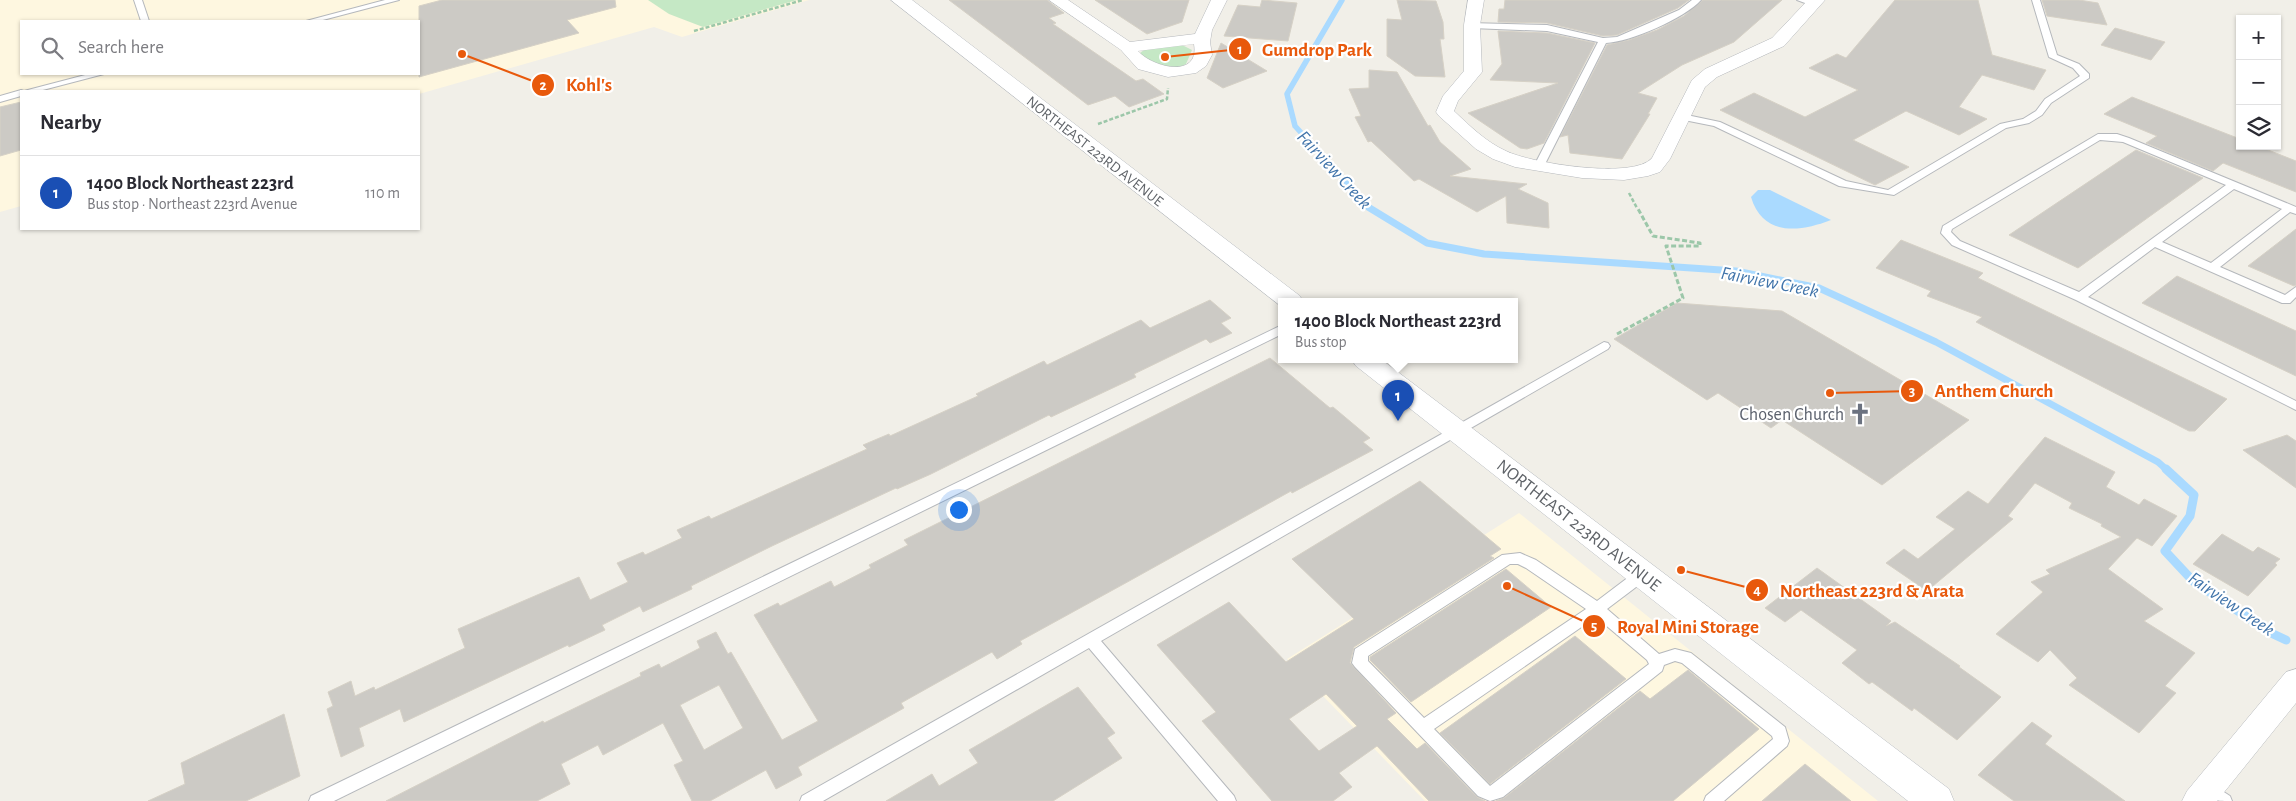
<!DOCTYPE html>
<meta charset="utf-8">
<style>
:root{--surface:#fff;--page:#f7f7f7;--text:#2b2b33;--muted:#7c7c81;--line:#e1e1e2;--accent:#d93025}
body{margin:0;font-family:"Alegreya Sans",sans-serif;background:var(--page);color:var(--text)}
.controls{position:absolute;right:15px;top:15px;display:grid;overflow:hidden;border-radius:0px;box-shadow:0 1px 4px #0004}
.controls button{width:45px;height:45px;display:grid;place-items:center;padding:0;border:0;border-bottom:1px solid var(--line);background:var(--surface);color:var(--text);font:25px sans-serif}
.you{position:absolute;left:958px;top:509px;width:18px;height:18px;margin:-12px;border:4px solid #fff;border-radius:50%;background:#1a73e8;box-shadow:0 0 0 8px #1a73e833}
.badge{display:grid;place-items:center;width:32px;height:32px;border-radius:50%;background:var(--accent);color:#fff;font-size:16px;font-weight:700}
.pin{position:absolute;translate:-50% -41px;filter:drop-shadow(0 1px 2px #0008)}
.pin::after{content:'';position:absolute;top:26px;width:18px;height:15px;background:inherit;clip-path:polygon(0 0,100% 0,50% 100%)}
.popup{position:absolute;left:1278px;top:298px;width:240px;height:65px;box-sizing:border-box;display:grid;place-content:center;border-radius:0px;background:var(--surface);filter:drop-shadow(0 1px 4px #0005);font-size:16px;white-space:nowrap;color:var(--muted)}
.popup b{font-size:19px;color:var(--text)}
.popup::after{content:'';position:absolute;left:50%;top:100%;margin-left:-10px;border:10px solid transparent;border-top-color:var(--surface)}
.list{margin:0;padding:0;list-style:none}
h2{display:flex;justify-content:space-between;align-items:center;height:65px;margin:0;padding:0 20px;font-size:21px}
h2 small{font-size:16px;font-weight:400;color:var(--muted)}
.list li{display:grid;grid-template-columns:32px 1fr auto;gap:15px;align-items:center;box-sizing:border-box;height:75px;padding:0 20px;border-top:1px solid var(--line)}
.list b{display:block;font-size:19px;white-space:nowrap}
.list p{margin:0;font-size:16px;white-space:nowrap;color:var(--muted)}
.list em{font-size:16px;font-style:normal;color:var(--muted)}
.icon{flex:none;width:28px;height:28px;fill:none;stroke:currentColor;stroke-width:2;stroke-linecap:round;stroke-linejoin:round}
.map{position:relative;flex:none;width:2296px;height:801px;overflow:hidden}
.search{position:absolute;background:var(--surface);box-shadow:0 1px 4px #0004;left:20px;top:20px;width:400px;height:55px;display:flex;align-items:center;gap:12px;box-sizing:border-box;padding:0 18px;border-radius:0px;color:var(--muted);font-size:19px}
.panel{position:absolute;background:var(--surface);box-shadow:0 1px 4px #0004;left:20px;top:90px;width:400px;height:140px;border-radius:0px}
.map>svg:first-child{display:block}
.commercial{fill:#fef7e0;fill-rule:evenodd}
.green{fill:#c5e8c5}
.water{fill:#aadaff}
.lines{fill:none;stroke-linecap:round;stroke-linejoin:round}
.stream-far2{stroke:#aadaff;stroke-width:5.5}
.stream-far1{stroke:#aadaff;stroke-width:7}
.stream{stroke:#aadaff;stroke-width:9}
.building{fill:#cccac5;stroke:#d6d1c6;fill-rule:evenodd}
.service-casing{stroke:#b5b8bc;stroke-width:2}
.minor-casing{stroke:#b5b8bc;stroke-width:1}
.secondary-casing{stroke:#b6babf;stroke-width:1}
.path-far1{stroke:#9cc7a9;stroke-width:2.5;stroke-dasharray:4 2;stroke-linecap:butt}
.path{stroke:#9cc7a9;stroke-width:3;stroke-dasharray:5 2.5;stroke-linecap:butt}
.service{fill:#fff;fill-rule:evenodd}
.minor{fill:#fff;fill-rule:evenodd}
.secondary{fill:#fff;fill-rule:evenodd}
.labels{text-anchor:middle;stroke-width:4.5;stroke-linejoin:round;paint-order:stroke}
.far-street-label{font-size:15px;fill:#5f6368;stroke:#fff}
.worship-label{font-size:18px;fill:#5b616d;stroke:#fff;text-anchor:end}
.street-label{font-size:18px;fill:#5f6368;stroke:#fff}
.water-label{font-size:19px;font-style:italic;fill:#4174aa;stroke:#fff}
.leader{fill:none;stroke:#e8590c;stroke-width:2}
.callout-dot{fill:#e8590c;stroke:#fff;stroke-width:2}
.mark-label{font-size:15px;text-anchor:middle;font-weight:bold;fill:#fff}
.callout-label{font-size:19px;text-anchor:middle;font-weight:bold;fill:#e8590c;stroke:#fff;stroke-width:4.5;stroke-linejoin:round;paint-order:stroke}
</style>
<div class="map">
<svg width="2296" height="801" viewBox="0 0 2296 801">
<rect width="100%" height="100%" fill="#f1efe8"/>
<!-- commercial -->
<g class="commercial">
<path d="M0 0H809L682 37 654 27 419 94V91H21V206L0 212ZM21 21H419V74H21Z"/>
<path d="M1519 513 1878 801H1425L1287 659Z"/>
</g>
<!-- green -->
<g class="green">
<path d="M648 0H797L703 27 669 14Z"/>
<path d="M1182 45 1192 50 1186 64C1167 75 1153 65 1139 54L1145 49Z"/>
</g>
<!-- water -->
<path class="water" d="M1758 190H1770L1831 220C1800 232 1763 237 1751 197Z"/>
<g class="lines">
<!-- stream-far2 -->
<path class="stream-far2" d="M1342 0 1287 94 1295 126 1370 208"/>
<!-- stream-far1 -->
<path class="stream-far1" d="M1368 207 1427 243 1484 254 1736 271 1819 288 1936 342 2158 462 2167 470"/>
<!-- stream -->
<path class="stream" d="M2166 469 2194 495 2190 516 2165 551 2193 581 2271 633 2286 640"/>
</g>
<!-- building -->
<g class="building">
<path d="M442 0H615L616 7 567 20 579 33 419 77V6Z"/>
<path d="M949 0H1047L1064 13 1049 18 1056 23 1053 24 1136 81 1143 79 1164 94 1129 107 1115 96 1088 105Z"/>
<path d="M1095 0H1189L1182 22 1147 34Z"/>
<path d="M1262 0 1297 3 1288 41 1224 36 1238 5 1260 7Z"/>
<path d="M1397 0 1436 1 1443 22 1444 39H1440L1445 77 1415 76 1387 56V19L1402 20Z"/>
<path d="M1505 0H1689L1678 8 1617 35 1603 36 1547 23 1498 22 1499 9H1504Z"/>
<path d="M1703 0H1782L1734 42 1682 65 1638 93 1657 98 1648 114H1650L1622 159 1570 153 1568 135 1560 137 1607 45 1629 40 1657 30 1684 16Z"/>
<path d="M1895 0H1978L1992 55 2046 70 2034 90 1982 75 1959 107 1987 119 1959 135 1906 111 1853 140 1909 167 1875 185 1720 110 1754 93 1805 117 1858 90 1809 68 1837 54 1846 58Z"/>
<path d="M2042 0H2079L2098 3 2107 25 2047 16Z"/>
<path d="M2115 28 2165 42 2151 60 2101 45Z"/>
<path d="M1498 31 1547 33 1595 43 1544 143 1527 149 1520 148 1468 113 1558 83 1490 80 1502 64Z"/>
<path d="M1221 43 1267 71 1223 88 1207 78Z"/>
<path d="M1369 70 1397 72 1428 126 1430 125 1440 142 1471 169 1450 176 1527 184 1518 189 1548 203 1549 228 1507 223 1506 196 1477 212 1419 179 1414 181 1371 141 1368 142 1355 117 1361 116 1349 89 1369 88Z"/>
<path d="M2132 97 2240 139V146H2258L2296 161V192L2223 163 2213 171 2146 143 2157 136 2104 114Z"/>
<path d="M21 102V150L0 156V107Z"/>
<path d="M2136 150 2203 178 2078 268 2009 235Z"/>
<path d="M2296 229V285L2294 286 2248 266Z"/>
<path d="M1901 240 1983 273 1978 278 2227 399 2195 431H2189L1976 322 1982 317 1927 296 1931 291 1876 268Z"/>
<path d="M2177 276 2296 331V376L2142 303Z"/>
<path d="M1210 300 1231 318 1221 323 1232 333 1210 343 1206 339 1134 374 1136 377 1051 417 1049 415 931 474 897 489 896 488 772 546 691 586 692 589 643 612 640 606 602 625 605 630 569 647 568 645 404 722 400 709 359 728 364 746 341 757 327 709 333 706 328 692 351 681 355 696 374 687 375 690 465 648 458 629 579 577 590 600 628 582 617 563 643 552 645 555 682 538 677 530 709 516 711 519 867 449 863 445 889 434 890 436 978 396 976 394 1044 361 1047 365 1141 320 1150 328Z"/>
<path d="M1677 303 1782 311 1969 420 1882 485 1782 420 1771 428 1718 393 1707 400 1614 339Z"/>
<path d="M1270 358 1330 408 1333 407 1370 438 1363 442 1373 450 1292 493 1291 491 1131 580 1020 641 1022 644 997 659 992 652 901 703 904 708 798 767 802 775 776 789 766 770 710 801H692L674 765 683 761 663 723 603 755 598 745 561 764 570 784 537 801H386L543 721 544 723 641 676 640 673 659 664 661 668 700 648 697 641 716 632 728 654 731 652 782 740 818 721 754 615 778 603 780 606 831 581 834 587 871 568 869 565 908 545 904 540ZM719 685 743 728 704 750 680 705Z"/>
<path d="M2287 435 2296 441V488L2243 450Z"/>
<path d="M2045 437 2115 472 2106 487 2139 505 2144 499 2177 516 2152 546 2137 538 2108 569 2163 609 2144 621 2195 653 2165 686 2176 693 2139 733 2069 685 2077 678 2050 650 2038 662 1996 634 2043 592 2031 582 2050 574 2046 570 2121 537 2101 526 2102 524 2069 508 2072 503 2035 483 2008 516 2013 519 1927 591 1886 563 1904 549 1918 559 1955 529 1936 517 1968 491 1988 504Z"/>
<path d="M1420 481 1501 549 1490 556 1494 558 1354 647 1350 663 1396 713 1387 719 1417 749 1425 743 1477 797 1485 801H1429L1377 746 1339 773 1352 787 1333 801H1272L1202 721 1216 712 1157 645 1229 602 1286 662 1354 619 1292 559ZM1326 694 1357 726 1319 751 1289 719Z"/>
<path d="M2222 534 2253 552 2258 547 2280 559 2275 563 2277 565 2248 596 2193 564Z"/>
<path d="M1817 568 1891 621 1886 626 1895 622 1960 666 1959 667 2001 697 1957 740 1914 708 1912 711 1872 682 1869 684 1842 663 1857 650 1801 610 1785 622 1765 608Z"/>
<path d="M1506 569 1551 607 1411 702 1370 660V657Z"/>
<path d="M1575 636 1626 679 1490 784 1440 733Z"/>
<path d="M1688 670 1759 729 1673 801H1496L1504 798 1640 691 1650 699Z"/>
<path d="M1078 687 1115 733 1107 738 1122 758 1053 801H886L932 774 939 786 978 763 969 750Z"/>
<path d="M284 714 300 776 246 801H148L185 784 181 763Z"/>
<path d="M2032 722 2052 736 2045 744 2125 801H2014L1978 775Z"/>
<path d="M1805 764 1851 801H1762Z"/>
</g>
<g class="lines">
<!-- service casing -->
<g class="service-casing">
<g id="service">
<path d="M134 0H142L149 21H141Z"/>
<path d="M385 0H399L319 21H306Z"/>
<path d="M1692 0H1701C1685 18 1630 42 1606 43L1544 166 1539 169 1535 168 1534 166 1598 42 1547 31 1472 28 1468 25 1469 23 1547 25 1603 38 1617 37 1679 10Z"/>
<path d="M1797 0H1809L1817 4 1813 6Z"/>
<path d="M2032 0H2040L2057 55 2079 64 2089 74V78L2051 103 2042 115 2029 123 2006 128 1894 195 1839 186 1714 126 1679 119 1677 117 1682 114 1720 122 1846 181 1888 190 2000 124 2023 119 2036 111 2045 99 2080 76 2073 68 2049 57Z"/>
<path d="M89 74H104L39 91H24Z"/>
<path d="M21 90 24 91H21V96L0 102V96Z"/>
<path d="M2098 134H2117L2129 138 2296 207V214L2290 212 2220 267 2285 295 2296 287V297L2290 303H2282L2155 247 2088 297 2296 401V410L2076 300 1952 245 1941 233 1943 226ZM2100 140 2123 142 2226 185 2079 292 1960 241 1951 232 1952 229ZM2234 189 2282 209 2211 263 2162 242Z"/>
<path d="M1282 325V334L334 801H309L311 796Z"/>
<path d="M1604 342 1608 343 1610 346 1608 349 1101 641 1234 796 1236 801H1218L1089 648 823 801H800L802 796Z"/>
<path d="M1520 553 1536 560 1597 601 1638 570 1643 568 1648 570 1650 574 1648 578 1607 609 1659 654 1675 649 1691 653 1785 727 1789 741 1787 746 1724 801H1704L1706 796 1773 739 1772 736 1682 663 1675 661 1664 665 1662 671 1503 797 1490 801 1478 796 1355 667 1352 663 1355 649 1502 555ZM1510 564H1518L1526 568 1586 609 1424 718 1368 661V656ZM1596 617 1647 660 1649 664 1490 786 1434 729Z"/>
<path d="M2207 781 2230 796 2232 801C2219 801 2205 801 2199 789L2201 784Z"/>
</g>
</g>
<!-- minor casing -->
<g class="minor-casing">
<g id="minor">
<path d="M1049 0H1068L1130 42 1195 34 1211 0H1227L1212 30 1210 42 1212 55 1206 66 1196 73 1168 77 1138 69 1121 50ZM1194 44C1200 79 1153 68 1138 51Z"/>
<path d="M1468 0H1484L1480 25 1482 72 1458 101 1454 111C1470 126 1486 142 1506 151 1530 163 1634 180 1652 158L1692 80 1705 69 1772 38 1808 0H1825L1784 46 1717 77 1705 87 1670 159 1660 172 1648 176 1624 180 1582 178 1515 167 1493 159 1476 149 1439 116 1436 112 1443 96 1464 71V25Z"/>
<path d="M2296 669V703L2217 801H2182L2187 791 2286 672Z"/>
</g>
</g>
<!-- secondary casing -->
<g class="secondary-casing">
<g id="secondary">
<path d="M891 0H912L1300 296 1303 302H1282V307Z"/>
<path d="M1352 360H1382L1949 789 1954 801H1908L1356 366Z"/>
</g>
</g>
<!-- path-far1 -->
<g class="path-far1">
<path d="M694 31 803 0"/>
<path d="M1098 124 1167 99 1168 88"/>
<path d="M1629 193 1637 208"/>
</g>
<!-- path -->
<path class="path" d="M1617 334 1683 298 1666 246H1700V243L1653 236 1637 207"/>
<!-- service -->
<use href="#service" class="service"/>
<!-- minor -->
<use href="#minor" class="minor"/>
<!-- secondary -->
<use href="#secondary" class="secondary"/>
</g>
<!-- icons -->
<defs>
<g id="church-bare" transform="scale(1.725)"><path d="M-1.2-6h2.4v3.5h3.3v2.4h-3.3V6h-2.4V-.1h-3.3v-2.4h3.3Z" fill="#6b7280" stroke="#fff" stroke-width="2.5" paint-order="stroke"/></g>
</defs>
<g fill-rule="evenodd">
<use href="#church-bare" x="1860" y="414"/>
</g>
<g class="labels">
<!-- far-street labels -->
<g class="far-street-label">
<text transform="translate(1095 151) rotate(38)" y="5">NORTHEAST 223RD AVENUE</text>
</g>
<!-- worship labels -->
<g class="worship-label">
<text x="1844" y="420">Chosen Church</text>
</g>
<!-- street labels -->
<g class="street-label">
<text transform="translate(1579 525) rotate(38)" y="6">NORTHEAST 223RD AVENUE</text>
</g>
<!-- water labels -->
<g class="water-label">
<text transform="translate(1335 169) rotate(47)" y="7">Fairview Creek</text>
<text transform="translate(1770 281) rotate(11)" y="7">Fairview Creek</text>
<text transform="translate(2232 603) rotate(34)" y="7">Fairview Creek</text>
</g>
</g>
<!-- callouts -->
<path class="leader" d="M1165 57L1240 49M462 54L543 85M1830 393L1912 391M1681 570L1757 590M1507 586L1594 626"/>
<g class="callout-dot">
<circle cx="1165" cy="57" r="5"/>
<circle cx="462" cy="54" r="5"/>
<circle cx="1830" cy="393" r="5"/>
<circle cx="1681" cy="570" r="5"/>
<circle cx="1507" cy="586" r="5"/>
<circle cx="1240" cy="49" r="12"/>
<circle cx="543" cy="85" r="12"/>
<circle cx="1912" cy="391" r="12"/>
<circle cx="1757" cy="590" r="12"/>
<circle cx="1594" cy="626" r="12"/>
</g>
<g class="mark-label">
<text x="1240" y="54">1</text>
<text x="543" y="90">2</text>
<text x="1912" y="396">3</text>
<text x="1757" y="595">4</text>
<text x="1594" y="631">5</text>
</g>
<g class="callout-label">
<text x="1317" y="56">Gumdrop Park</text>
<text x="589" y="91">Kohl's</text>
<text x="1994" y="397">Anthem Church</text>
<text x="1872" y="597">Northeast 223rd &amp; Arata</text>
<text x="1688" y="633">Royal Mini Storage</text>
</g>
</svg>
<div class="controls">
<button>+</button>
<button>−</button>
<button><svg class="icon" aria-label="layers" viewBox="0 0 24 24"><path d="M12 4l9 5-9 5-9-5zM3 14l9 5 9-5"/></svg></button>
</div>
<div class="you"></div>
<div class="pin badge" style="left:1398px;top:421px;background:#1a4fb4">1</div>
<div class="popup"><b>1400 Block Northeast 223rd</b>Bus stop</div>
<div class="search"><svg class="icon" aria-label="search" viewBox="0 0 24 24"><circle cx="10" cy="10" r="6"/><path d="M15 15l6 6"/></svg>Search here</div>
<section class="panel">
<h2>Nearby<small></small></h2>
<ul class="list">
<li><span class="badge" style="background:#1a4fb4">1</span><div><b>1400 Block Northeast 223rd</b><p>Bus stop · Northeast 223rd Avenue</p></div><em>110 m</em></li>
</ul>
</section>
</div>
